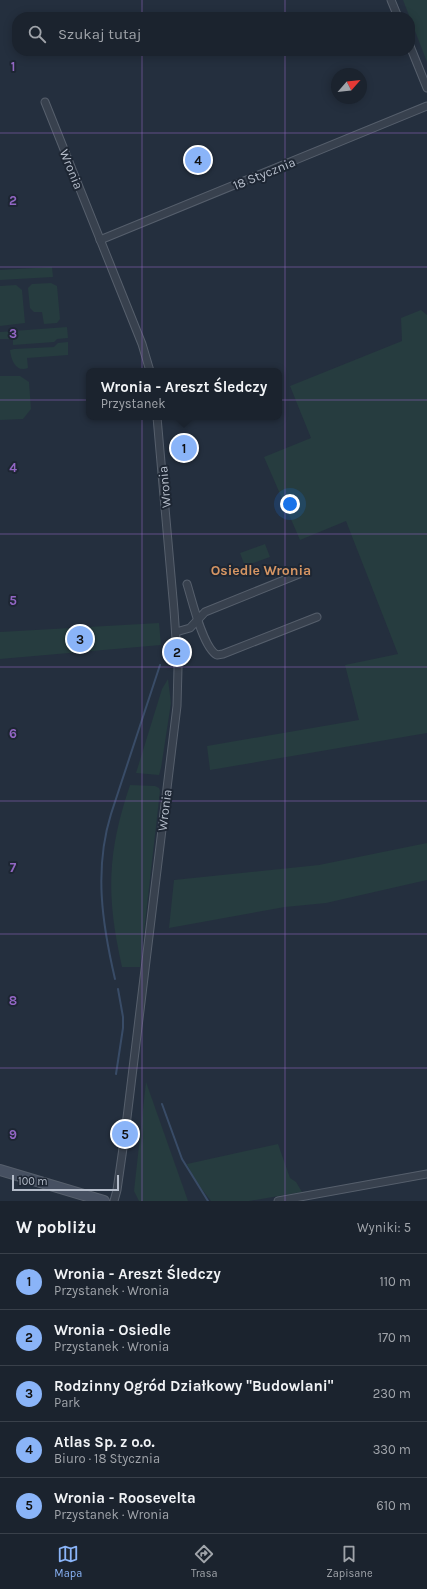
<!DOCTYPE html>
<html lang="pl">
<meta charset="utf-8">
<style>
:root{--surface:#1b232e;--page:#282f3a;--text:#f1f3f6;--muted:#a0a4aa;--line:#39404a;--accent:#8ab4f8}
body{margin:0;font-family:Karla,sans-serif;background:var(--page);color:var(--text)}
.compass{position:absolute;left:331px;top:68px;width:36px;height:36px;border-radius:50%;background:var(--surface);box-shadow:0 2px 10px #0003;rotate:62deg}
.scale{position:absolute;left:12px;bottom:10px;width:107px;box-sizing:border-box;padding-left:4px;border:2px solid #b4bcc9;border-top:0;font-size:11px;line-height:14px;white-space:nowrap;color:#b4bcc9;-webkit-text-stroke:3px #1d2633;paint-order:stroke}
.you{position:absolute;left:290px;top:504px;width:14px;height:14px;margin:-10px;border:3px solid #fff;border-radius:50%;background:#1a73e8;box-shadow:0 0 0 6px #1a73e833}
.badge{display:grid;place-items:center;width:26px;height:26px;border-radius:50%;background:var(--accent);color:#111;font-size:13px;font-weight:700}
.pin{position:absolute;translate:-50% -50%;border:2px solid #fff;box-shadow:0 1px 4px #0006}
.popup{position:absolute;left:86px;top:368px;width:196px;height:52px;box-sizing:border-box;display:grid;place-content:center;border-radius:8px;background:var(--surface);filter:drop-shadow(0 1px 3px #0005);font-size:13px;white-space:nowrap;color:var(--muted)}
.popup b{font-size:15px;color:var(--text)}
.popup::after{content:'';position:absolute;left:50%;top:100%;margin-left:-8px;border:8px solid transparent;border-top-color:var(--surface)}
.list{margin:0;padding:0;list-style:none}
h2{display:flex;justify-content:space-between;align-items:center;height:52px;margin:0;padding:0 16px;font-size:17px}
h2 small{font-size:13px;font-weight:400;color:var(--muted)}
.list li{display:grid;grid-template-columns:26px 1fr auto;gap:12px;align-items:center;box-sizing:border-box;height:56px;padding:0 16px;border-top:1px solid var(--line)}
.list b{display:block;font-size:15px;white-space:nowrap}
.list p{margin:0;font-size:13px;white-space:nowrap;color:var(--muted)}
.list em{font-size:13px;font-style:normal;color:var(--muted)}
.icon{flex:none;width:22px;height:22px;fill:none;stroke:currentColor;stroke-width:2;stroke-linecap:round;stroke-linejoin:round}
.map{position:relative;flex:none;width:427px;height:1201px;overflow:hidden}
.search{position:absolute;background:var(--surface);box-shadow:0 2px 10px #0003;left:12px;right:12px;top:12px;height:44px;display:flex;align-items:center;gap:10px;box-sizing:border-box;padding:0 14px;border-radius:16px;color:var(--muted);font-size:15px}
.sheet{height:332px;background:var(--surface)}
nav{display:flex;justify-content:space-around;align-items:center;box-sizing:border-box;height:56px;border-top:1px solid var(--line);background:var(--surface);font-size:11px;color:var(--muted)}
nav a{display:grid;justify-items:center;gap:2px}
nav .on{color:var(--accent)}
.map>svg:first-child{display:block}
.green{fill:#263c3f}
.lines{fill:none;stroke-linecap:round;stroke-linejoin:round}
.stream{stroke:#394c67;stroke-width:2}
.street-casing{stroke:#565f6c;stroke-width:9}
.secondary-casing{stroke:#565f6c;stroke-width:12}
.street{stroke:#38414e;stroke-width:7}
.secondary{stroke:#465061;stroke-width:10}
.grid{fill:none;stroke:#9266c3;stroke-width:1;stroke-opacity:0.55}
.labels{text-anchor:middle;stroke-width:4;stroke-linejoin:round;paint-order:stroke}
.street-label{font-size:13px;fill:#b4bcc9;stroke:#1d2633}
.neighbourhood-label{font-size:14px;font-weight:bold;fill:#d59563;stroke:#1d2633}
.grid-label{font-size:13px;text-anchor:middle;font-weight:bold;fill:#9266c3;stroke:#1d2633;stroke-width:4;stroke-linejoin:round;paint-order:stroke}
</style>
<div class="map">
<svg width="427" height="1201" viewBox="0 0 427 1201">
<rect width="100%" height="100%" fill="#242f3e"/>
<!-- green -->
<g class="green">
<path d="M403 0H427V62Z"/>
<path d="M52 267 53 277 0 280V270Z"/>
<path d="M51 283 57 286 60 319 57 323 44 324 42 312H34L30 308 28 288 32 284Z"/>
<path d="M16 285 22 290 25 323 0 326V286Z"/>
<path d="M421 310 427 315V733L210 770 207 746 359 720 345 665 398 654 346 521 300 540 264 457 311 438 290 386 402 341 401 318Z"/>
<path d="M67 327 68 338 57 339 54 342 13 345V339H0V332Z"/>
<path d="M68 342V355L27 358 28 368C16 373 11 360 10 350L14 349 54 347 58 343Z"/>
<path d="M0 376H20L29 382 31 409 23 419 0 420Z"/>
<path d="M265 544 270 557 245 566 240 553Z"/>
<path d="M159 623 161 645 0 659V632Z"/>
<path d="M168 679 171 703 161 768 159 775 136 773 162 689Z"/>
<path d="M130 785 155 786 159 788 160 791 140 967H122C106 896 107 853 130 785Z"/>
<path d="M427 843V880L326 903 285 907 169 928 174 880 319 865Z"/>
<path d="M146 1082 188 1201H139L134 1191Z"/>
<path d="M278 1144 290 1178 296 1182 302 1192 249 1201H211L194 1179 187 1164Z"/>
</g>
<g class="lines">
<!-- stream -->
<g class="stream">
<path d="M115 979C102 923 94 869 111 814L160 665"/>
<path d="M116 1074 123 1028V1017L118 989"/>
<path d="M162 1104 182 1159 208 1201"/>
</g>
<!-- street casing -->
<g class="street-casing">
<g id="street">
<path d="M391 0 398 17"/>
<path d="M410 46 427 88"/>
<path d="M45 102 142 344 150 371"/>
<path d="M100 240 427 106"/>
<path d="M187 584C192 600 203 648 217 655L223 654 317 617"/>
<path d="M176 632 190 628 205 612 299 574"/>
<path d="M114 1201 117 1190 125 1134 177 706 178 668 174 610 157 417"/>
<path d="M278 1201 427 1174"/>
</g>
</g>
<!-- secondary casing -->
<g class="secondary-casing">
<path id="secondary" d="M0 1170 104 1201"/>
</g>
<!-- street -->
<use href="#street" class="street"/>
<!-- secondary -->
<use href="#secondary" class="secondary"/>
</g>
<!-- grid -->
<path class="grid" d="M142 0V17M285 0V17M142 51V1201M285 51V1201M0 133H427M0 267H427M0 400H427M0 534H427M0 667H427M0 801H427M0 934H427M0 1068H427"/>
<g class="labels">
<!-- street labels -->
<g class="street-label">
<text transform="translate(72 169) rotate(68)" y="5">Wronia</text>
<text transform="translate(264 173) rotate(-22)" y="5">18 Stycznia</text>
<text transform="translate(164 487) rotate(-95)" y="5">Wronia</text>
<text transform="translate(164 810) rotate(-83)" y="5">Wronia</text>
</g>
<!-- neighbourhood labels -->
<g class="neighbourhood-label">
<text x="261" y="575">Osiedle Wronia</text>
</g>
</g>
<g class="grid-label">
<text x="13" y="71">1</text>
<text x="13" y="205">2</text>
<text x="13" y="338">3</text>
<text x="13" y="472">4</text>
<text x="13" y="605">5</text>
<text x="13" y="738">6</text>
<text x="13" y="872">7</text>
<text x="13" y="1005">8</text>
<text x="13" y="1139">9</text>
</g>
</svg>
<svg class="compass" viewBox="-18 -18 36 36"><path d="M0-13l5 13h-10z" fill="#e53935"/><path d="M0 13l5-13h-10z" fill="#a0a4aa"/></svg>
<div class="scale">100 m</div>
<div class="you"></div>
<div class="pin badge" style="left:184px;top:448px">1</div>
<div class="popup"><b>Wronia - Areszt Śledczy</b>Przystanek</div>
<div class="pin badge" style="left:177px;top:652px">2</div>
<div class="pin badge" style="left:80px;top:639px">3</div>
<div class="pin badge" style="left:198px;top:160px">4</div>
<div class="pin badge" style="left:125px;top:1134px">5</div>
<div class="search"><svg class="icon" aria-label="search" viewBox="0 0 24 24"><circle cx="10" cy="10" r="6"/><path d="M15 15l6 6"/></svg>Szukaj tutaj</div>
</div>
<section class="sheet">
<h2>W pobliżu<small>Wyniki: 5</small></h2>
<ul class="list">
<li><span class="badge">1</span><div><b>Wronia - Areszt Śledczy</b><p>Przystanek · Wronia</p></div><em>110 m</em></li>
<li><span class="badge">2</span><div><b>Wronia - Osiedle</b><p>Przystanek · Wronia</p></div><em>170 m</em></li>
<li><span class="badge">3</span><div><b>Rodzinny Ogród Działkowy &quot;Budowlani&quot;</b><p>Park</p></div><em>230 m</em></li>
<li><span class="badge">4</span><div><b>Atlas Sp. z o.o.</b><p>Biuro · 18 Stycznia</p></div><em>330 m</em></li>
<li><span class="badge">5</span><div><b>Wronia - Roosevelta</b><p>Przystanek · Wronia</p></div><em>610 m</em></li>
</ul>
</section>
<nav>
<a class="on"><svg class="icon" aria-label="map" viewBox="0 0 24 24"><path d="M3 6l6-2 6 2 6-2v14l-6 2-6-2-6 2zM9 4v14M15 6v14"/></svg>Mapa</a>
<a><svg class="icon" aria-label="directions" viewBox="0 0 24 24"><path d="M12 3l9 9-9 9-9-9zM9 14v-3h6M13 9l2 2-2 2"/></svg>Trasa</a>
<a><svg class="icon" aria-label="saved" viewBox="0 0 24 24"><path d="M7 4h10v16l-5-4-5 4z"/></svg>Zapisane</a>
</nav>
